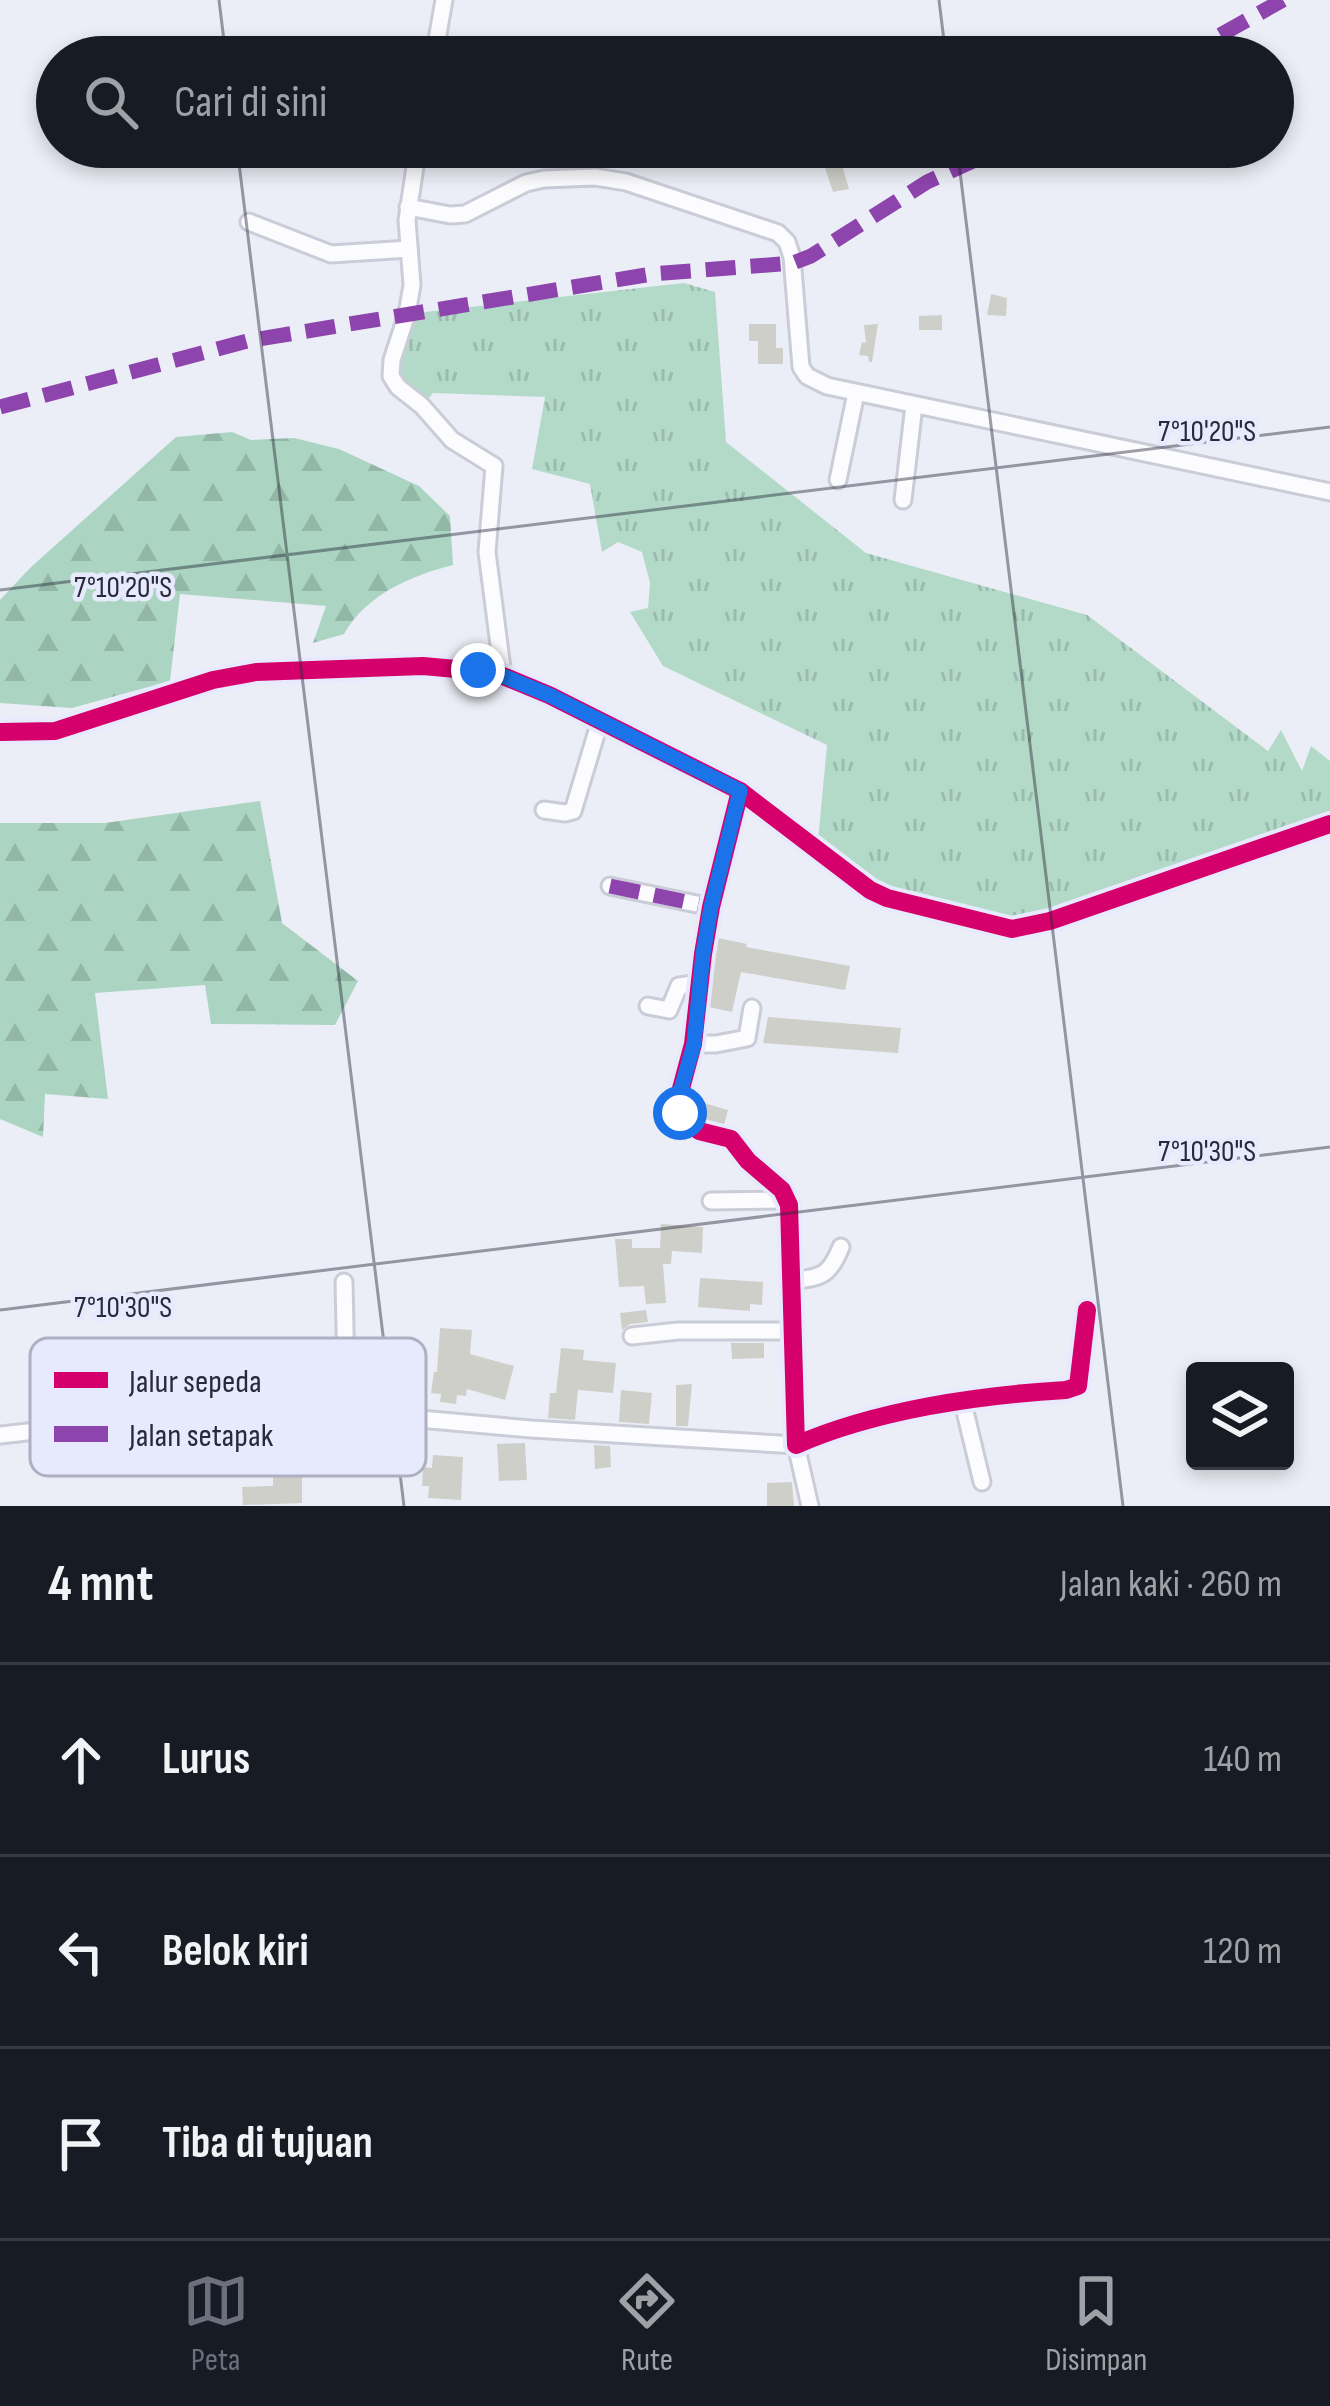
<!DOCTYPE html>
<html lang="id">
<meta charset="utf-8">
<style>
:root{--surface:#171b24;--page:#242831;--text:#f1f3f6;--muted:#9ea1a6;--line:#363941;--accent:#6d6f7c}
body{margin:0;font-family:"Sofia Sans Condensed",sans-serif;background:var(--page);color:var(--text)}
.controls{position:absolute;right:36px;bottom:36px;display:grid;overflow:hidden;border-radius:12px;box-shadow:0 6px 18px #0003}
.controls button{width:108px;height:108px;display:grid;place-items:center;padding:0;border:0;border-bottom:3px solid var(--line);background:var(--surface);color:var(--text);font:60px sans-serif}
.stop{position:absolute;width:36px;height:36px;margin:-27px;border:9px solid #1a73e8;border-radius:50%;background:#fff}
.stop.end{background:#1a73e8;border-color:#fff;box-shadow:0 3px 12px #0008}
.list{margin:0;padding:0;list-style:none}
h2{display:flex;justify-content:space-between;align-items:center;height:156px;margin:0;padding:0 48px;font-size:51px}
h2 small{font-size:39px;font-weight:400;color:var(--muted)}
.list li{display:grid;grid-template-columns:78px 1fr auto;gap:36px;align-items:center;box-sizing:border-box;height:192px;padding:0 48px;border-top:3px solid var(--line)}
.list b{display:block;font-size:45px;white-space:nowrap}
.list em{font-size:39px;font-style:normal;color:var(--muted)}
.icon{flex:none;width:66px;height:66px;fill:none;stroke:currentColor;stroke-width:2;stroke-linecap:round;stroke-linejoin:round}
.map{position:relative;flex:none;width:1330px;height:1506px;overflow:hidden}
.search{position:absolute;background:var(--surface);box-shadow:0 6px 18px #0003;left:36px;right:36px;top:36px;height:132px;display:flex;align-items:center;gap:30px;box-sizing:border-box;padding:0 42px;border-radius:66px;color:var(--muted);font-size:45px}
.sheet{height:732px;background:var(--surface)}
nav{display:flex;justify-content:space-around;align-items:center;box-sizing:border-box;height:168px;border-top:3px solid var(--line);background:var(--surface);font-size:33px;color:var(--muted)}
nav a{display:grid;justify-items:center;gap:6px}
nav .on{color:var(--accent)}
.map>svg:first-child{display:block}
.grass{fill:url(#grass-tufts)}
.forest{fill:url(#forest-firs)}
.building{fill:#cfcfca}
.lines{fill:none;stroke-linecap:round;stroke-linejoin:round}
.minor-casing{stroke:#caccd8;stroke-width:21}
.minor{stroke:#fcfcfe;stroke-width:15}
.quiet{stroke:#8e44ad;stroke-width:15;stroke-dasharray:30 15;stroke-linecap:butt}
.cycleway-casing{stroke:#e7eafc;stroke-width:26}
.cycleway{stroke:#d6006c;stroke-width:18}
.route{stroke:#1a73e8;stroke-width:15}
.ticks{fill:none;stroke:#282a3a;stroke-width:3;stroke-opacity:0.45}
.key{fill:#e7eafc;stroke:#aeb0c2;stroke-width:3}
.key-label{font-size:33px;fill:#282a3a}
.ticks-label{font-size:30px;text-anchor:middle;fill:#282a3a;stroke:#e7eafc;stroke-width:9;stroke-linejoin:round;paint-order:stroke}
</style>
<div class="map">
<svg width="1330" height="1506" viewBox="0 0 1330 1506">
<defs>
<pattern id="grass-tufts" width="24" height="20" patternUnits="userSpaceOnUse" patternTransform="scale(3)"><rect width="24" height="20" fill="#b3dac9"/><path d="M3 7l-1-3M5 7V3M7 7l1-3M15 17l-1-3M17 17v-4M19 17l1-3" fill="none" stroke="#9abbad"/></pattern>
<pattern id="forest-firs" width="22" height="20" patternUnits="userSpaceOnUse" patternTransform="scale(3)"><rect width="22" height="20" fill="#abd5c2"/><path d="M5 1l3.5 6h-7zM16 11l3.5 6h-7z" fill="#93b7a7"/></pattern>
</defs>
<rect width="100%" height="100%" fill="#eceef7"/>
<!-- grass -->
<path class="grass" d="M684 283 715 292 726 442 866 553 1087 615 1268 751 1281 730 1302 771 1311 746 1330 761V824L1025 928 887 898 817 851 827 745 663 666 630 612 648 608 650 583 642 552 618 542 602 552 590 484 532 469 545 397 433 393 422 406 391 376 407 314Z"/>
<!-- forest -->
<g class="forest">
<path d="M232 432 251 440 294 438 339 449 419 486 450 516 453 565C410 576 366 595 344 634L313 643 326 606 180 594 170 681 72 708 0 703V600L30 568 176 437Z"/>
<path d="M260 801 282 923 358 981 335 1025 211 1024 205 985 95 993 108 1099 45 1094 43 1137 0 1119V823H105Z"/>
</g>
<!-- building -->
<g class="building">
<path d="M842 165 849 189 833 192 825 168Z"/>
<path d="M991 294 1007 298 1006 316 987 315Z"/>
<path d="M942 315V330H919V316Z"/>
<path d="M749 324H776V348H783V364H758V341H749Z"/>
<path d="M878 324 872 362H869L868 356 859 355 862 342 866 343 864 325Z"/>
<path d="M718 938 747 944 746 947 850 966 845 990 741 972 732 1012 709 1007Z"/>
<path d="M768 1017 901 1028 898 1053 763 1043Z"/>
<path d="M704 1103 728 1110 724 1125 705 1120 701 1116Z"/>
<path d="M661 1224 703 1227 702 1253 672 1251 671 1264H663L666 1303 646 1304 644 1286 619 1287 615 1239H632V1248H660Z"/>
<path d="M700 1278 763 1282 762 1305 750 1304V1311L698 1307Z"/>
<path d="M646 1310 648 1322 630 1324 622 1330 620 1313Z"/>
<path d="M440 1328 472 1330 470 1354 514 1366 505 1400 467 1389 466 1396 457 1395 456 1404 440 1402 441 1394 431 1393 434 1372H437Z"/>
<path d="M731 1343H764V1358L732 1359Z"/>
<path d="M561 1348 584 1350 583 1360 616 1363 613 1393 578 1390 575 1420 548 1418 550 1393H556Z"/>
<path d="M692 1384 688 1426H676V1385Z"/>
<path d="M621 1390 652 1393 649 1424 619 1422Z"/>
<path d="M283 1427H312L311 1460H302V1503L243 1505 242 1487 273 1486V1474L289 1475V1447L243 1452 241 1431Z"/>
<path d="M525 1443 527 1480 499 1481 497 1444Z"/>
<path d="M594 1445 610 1446 611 1467 595 1469Z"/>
<path d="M433 1455 463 1457 461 1500 428 1498 429 1486H422L423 1467 432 1468Z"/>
<path d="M792 1482 794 1506H767V1483Z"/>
</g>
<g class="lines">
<!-- minor casing -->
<g class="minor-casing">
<g id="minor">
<path d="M434 57 444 0"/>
<path d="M418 147 407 220 412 285 407 314 392 360 391 376 398 387 422 406 452 440 494 466 487 552 503 676"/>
<path d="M408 207 450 215 465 214 526 183 544 179 595 177 626 182 778 233 787 242 792 257 801 367 807 376 827 386 1330 492"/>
<path d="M249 222 331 254 409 249"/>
<path d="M838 480 856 393"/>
<path d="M903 500 914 405"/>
<path d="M0 732 55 731 213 680 256 672 423 666 478 671 503 676 549 695 740 791 870 890 887 898 1012 929 1050 921 1330 824"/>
<path d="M740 791 711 907 703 954 693 1044 679 1096 680 1113 699 1131 731 1139 748 1161 782 1190 789 1205 796 1445C876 1410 979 1395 1066 1390L1078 1386 1087 1310"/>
<path d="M544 810 565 813 573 811 600 721"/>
<path d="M610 886 711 907"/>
<path d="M648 1006 669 1010 679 986 700 983"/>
<path d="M693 1044H716L747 1038 752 1008"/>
<path d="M711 1201 786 1200"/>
<path d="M790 1281C821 1277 829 1277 841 1247"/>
<path d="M632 1336 678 1331H793"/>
<path d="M963 1403 982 1482"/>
<path d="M342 1412 346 1373 344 1282"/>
<path d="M0 1435 231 1409 342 1412 531 1429 796 1445 810 1506"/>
</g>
</g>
<!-- minor -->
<use href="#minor" class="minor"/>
<!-- quiet -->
<g class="quiet">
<path d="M1181 57 1283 0"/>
<path d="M0 407 247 341 652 274 793 263 811 256 927 182 1004 147"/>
<path d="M610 886 711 907"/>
</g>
<!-- cycleway casing -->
<g class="cycleway-casing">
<g id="cycleway">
<path d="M0 732 55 731 213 680 256 672 423 666 478 671 503 676 549 695 740 791 870 890 887 898 1012 929 1050 921 1330 824"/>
<path d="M740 791 711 907 703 954 693 1044 679 1096 680 1113 699 1131 731 1139 748 1161 782 1190 789 1205 796 1445C876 1410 979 1395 1066 1390L1078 1386 1087 1310"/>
</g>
</g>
<!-- cycleway -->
<use href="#cycleway" class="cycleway"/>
</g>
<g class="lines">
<!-- route -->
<path class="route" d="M478 670 503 676 549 695 740 791 711 907 703 954 694 1044 679 1096 680 1113"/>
</g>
<!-- ticks -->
<path class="ticks" d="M219 0 226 57M939 0 946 57M237 147 404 1506M957 147 1123 1506M0 590 1330 427M0 1310 1330 1147"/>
<!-- legend -->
<rect x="30" y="1338" width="396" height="138" rx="18" class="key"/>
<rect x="54" y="1372" width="54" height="16" fill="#d6006c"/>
<rect x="54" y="1426" width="54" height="16" fill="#8e44ad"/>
<g class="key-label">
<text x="129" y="1392">Jalur sepeda</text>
<text x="129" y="1446">Jalan setapak</text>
</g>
<g class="ticks-label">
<text x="1207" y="441">7°10'20"S</text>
<text x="123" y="597">7°10'20"S</text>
<text x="1207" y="1161">7°10'30"S</text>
<text x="123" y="1317">7°10'30"S</text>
</g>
</svg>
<div class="controls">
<button><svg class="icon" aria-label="layers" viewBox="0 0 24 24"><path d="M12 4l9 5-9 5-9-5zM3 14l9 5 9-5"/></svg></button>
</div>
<div class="stop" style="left:680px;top:1113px"></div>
<div class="stop end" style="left:478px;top:670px"></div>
<div class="search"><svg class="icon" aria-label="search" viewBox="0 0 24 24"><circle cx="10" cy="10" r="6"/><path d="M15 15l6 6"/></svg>Cari di sini</div>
</div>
<section class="sheet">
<h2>4 mnt<small>Jalan kaki · 260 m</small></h2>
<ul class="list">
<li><svg class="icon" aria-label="ahead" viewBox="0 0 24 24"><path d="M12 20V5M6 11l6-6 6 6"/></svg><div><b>Lurus</b></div><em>140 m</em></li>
<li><svg class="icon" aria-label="left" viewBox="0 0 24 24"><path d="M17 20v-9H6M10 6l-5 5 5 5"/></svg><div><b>Belok kiri</b></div><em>120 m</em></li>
<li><svg class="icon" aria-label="arrive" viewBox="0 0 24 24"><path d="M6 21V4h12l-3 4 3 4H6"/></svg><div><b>Tiba di tujuan</b></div></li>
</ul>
</section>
<nav>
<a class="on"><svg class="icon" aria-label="map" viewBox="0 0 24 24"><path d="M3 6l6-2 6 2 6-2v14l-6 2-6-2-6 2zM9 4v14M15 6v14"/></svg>Peta</a>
<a><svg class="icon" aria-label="directions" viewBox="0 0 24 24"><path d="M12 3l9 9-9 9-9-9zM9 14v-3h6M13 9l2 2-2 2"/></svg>Rute</a>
<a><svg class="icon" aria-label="saved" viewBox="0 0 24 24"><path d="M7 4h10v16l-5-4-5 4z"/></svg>Disimpan</a>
</nav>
